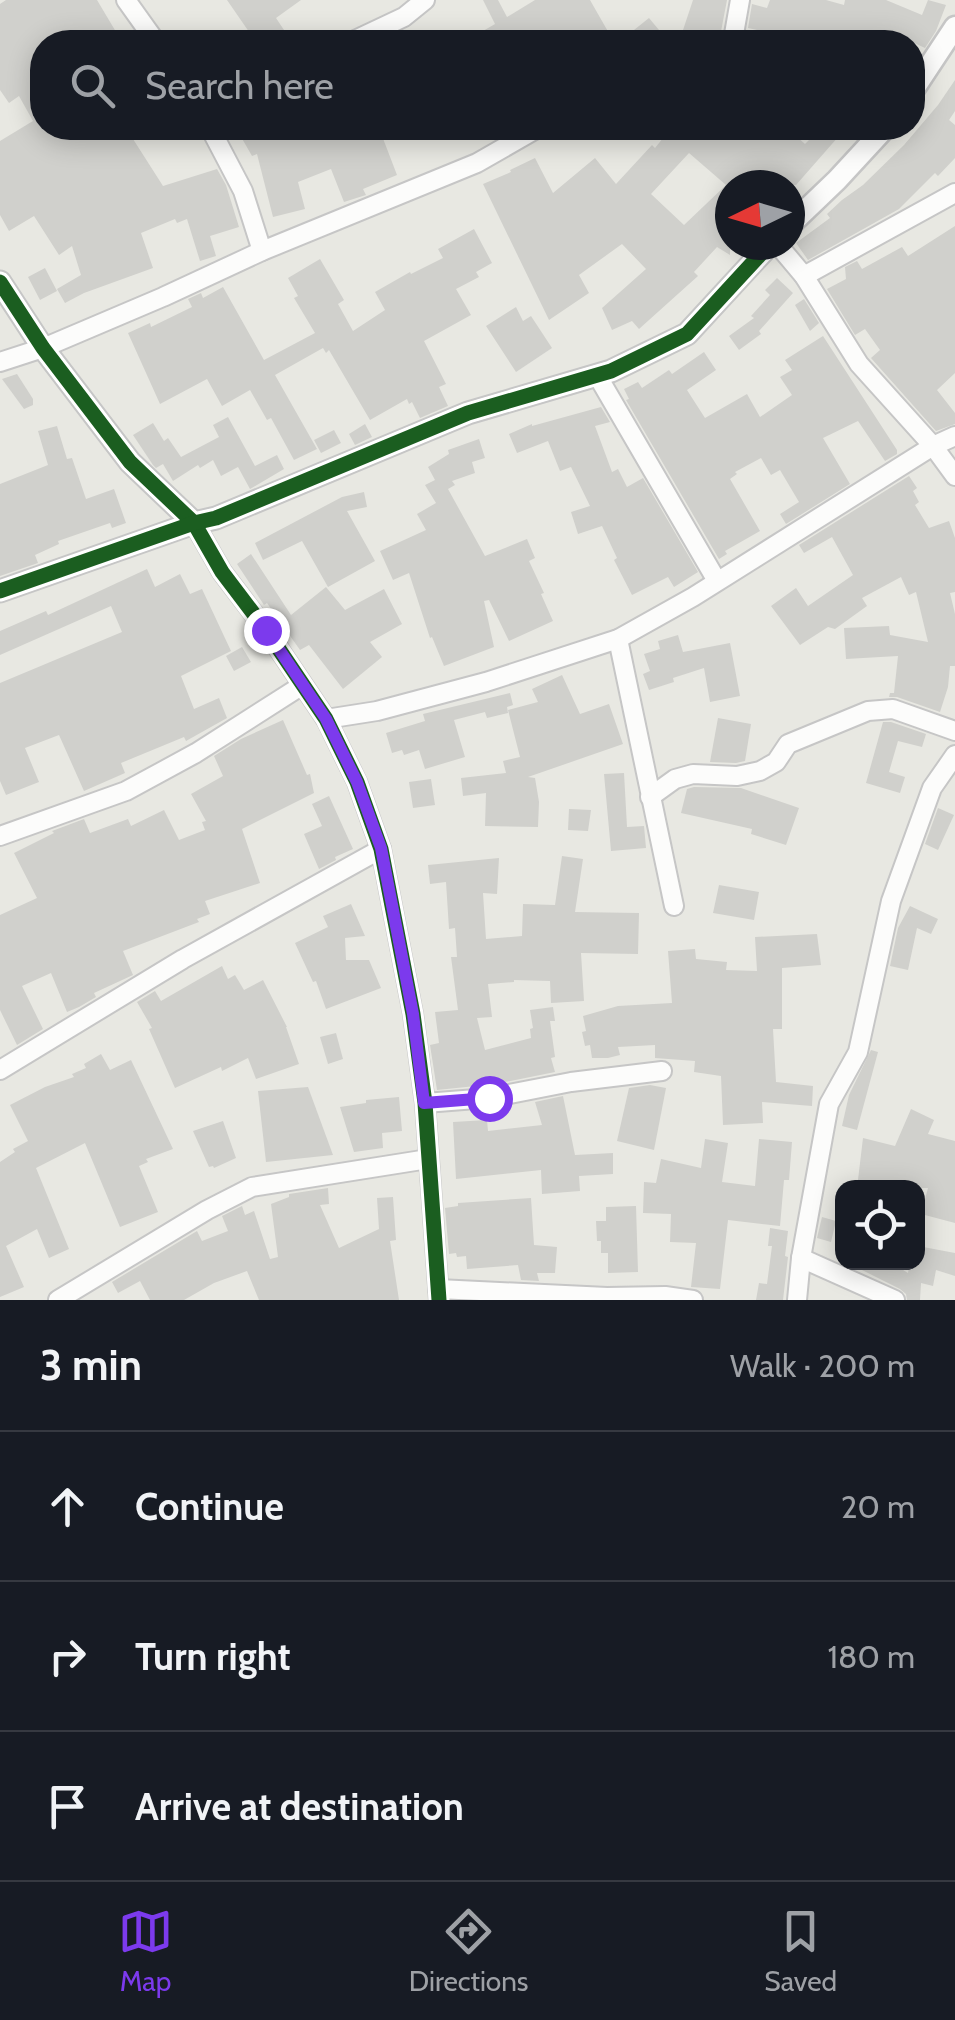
<!DOCTYPE html>
<meta charset="utf-8">
<style>
:root{--surface:#171b24;--page:#20242c;--text:#f1f3f6;--muted:#9ea1a6;--line:#363941;--accent:#7c3aed}
body{margin:0;font-family:Cabin,sans-serif;background:var(--page);color:var(--text)}
.controls{position:absolute;right:30px;bottom:30px;display:grid;overflow:hidden;border-radius:20px;box-shadow:0 5px 25px #0003}
.controls button{width:90px;height:90px;display:grid;place-items:center;padding:0;border:0;border-bottom:2px solid var(--line);background:var(--surface);color:var(--text);font:50px sans-serif}
.compass{position:absolute;left:715px;top:170px;width:90px;height:90px;border-radius:50%;background:var(--surface);box-shadow:0 5px 25px #0003;rotate:265deg}
.stop{position:absolute;width:30px;height:30px;margin:-22px;border:8px solid #7c3aed;border-radius:50%;background:#fff}
.stop.end{background:#7c3aed;border-color:#fff;box-shadow:0 2px 10px #0008}
.list{margin:0;padding:0;list-style:none}
h2{display:flex;justify-content:space-between;align-items:center;height:130px;margin:0;padding:0 40px;font-size:42px}
h2 small{font-size:32px;font-weight:400;color:var(--muted)}
.list li{display:grid;grid-template-columns:65px 1fr auto;gap:30px;align-items:center;box-sizing:border-box;height:150px;padding:0 40px;border-top:2px solid var(--line)}
.list b{display:block;font-size:38px;white-space:nowrap}
.list em{font-size:32px;font-style:normal;color:var(--muted)}
.icon{flex:none;width:55px;height:55px;fill:none;stroke:currentColor;stroke-width:2;stroke-linecap:round;stroke-linejoin:round}
.map{position:relative;flex:none;width:955px;height:1300px;overflow:hidden}
.search{position:absolute;background:var(--surface);box-shadow:0 5px 25px #0003;left:30px;right:30px;top:30px;height:110px;display:flex;align-items:center;gap:25px;box-sizing:border-box;padding:0 35px;border-radius:40px;color:var(--muted);font-size:38px}
.sheet{height:580px;background:var(--surface)}
nav{display:flex;justify-content:space-around;align-items:center;box-sizing:border-box;height:140px;border-top:2px solid var(--line);background:var(--surface);font-size:28px;color:var(--muted)}
nav a{display:grid;justify-items:center;gap:5px}
nav .on{color:var(--accent)}
.map>svg:first-child{display:block}
.building{fill:#d0d0cc;fill-rule:evenodd}
.lines{fill:none;stroke-linecap:round;stroke-linejoin:round}
.minor-casing{stroke:#c6c6c6;stroke-width:22}
.tertiary-casing{stroke:#c6c6c6;stroke-width:25}
.minor{stroke:#fcfcfb;stroke-width:18}
.tertiary{stroke:#fcfcfb;stroke-width:20}
.cycleway-casing{stroke:#fff;stroke-width:21}
.cycleway{stroke:#1b5e20;stroke-width:15}
.route{stroke:#7c3aed;stroke-width:12}
</style>
<div class="map">
<svg width="955" height="1300" viewBox="0 0 955 1300">
<rect width="100%" height="100%" fill="#e8e8e2"/>
<!-- building -->
<g class="building">
<path d="M6 0H97L122 42H42V128H70L76 138 95 128H152L133 139 163 186 217 169 226 185 239 227 210 236 216 256 200 261 187 219 177 223 175 219 141 233 153 268 84 293 65 303 57 289 81 275 72 246 59 255 34 216 9 231 0 215V141L33 121 19 96 9 103 0 90V4Z"/>
<path d="M227 0H301L276 18 292 42H256Z"/>
<path d="M483 0H498L507 17 535 0H590L614 42H464L495 24Z"/>
<path d="M693 0H727L719 42H679Z"/>
<path d="M770 0H826L844 5 845 0H886L922 15 928 0 946 5 936 31 925 48 912 42H773L775 34 748 28 752 4 767 8Z"/>
<path d="M649 18 669 42H619Z"/>
<path d="M955 80V111L949 120 955 125V158L938 176 935 173 899 209 808 260 796 243 830 218 827 214 842 200 863 185 904 145 938 105Z"/>
<path d="M252 128H335L340 139 368 128H379L397 175 363 189 366 195 344 202 331 169 298 182 305 209 273 217 257 154 252 156 240 135Z"/>
<path d="M671 128H787L805 144 821 128H846L796 185H730V255L717 247 694 272 698 276 639 329 632 321 612 330 602 308 646 269 622 244 579 275 589 293 549 320 483 184 511 172 510 170 535 158 553 193 595 158 616 184 652 145 655 148ZM689 153 726 185 684 225 651 194Z"/>
<path d="M955 226V373L937 390 955 413V424L936 431 871 358 880 350 865 329 855 335 827 289 846 279 845 267 857 261 862 269 902 247 908 256Z"/>
<path d="M474 229 492 263 476 272 479 277 456 289 471 315 424 341 446 384 439 387 448 406 420 418 412 402 409 404 407 399 370 420 329 350 326 353 323 348 275 375 317 449 294 460 271 418 267 420 250 390 222 406 207 379 160 404 128 333 150 323 151 327 192 307 188 299 201 293 203 298 223 287 264 360 315 333 294 298 298 296 288 278 320 259 344 300 338 304 353 331 385 310 375 292 410 272 411 274 443 258 438 249Z"/>
<path d="M45 268 57 291 40 300 28 277Z"/>
<path d="M777 278 793 293 759 331 761 334 739 350 729 336 754 318 751 316 770 295 765 290Z"/>
<path d="M804 299 819 323 810 331 795 305Z"/>
<path d="M516 307 523 321 531 316 552 348 516 372 486 326Z"/>
<path d="M823 336 897 450V454L885 461 858 421 823 438 850 484 786 524 780 514 799 502 780 470 771 475 761 458 735 472 737 474 730 479 760 531 725 551 727 554 719 559 626 400 629 399 624 389 638 382 642 388 669 370 672 374 704 352 716 370 687 390 705 418 747 394 760 417 792 395 780 377 792 370 785 360Z"/>
<path d="M17 374 33 399V405L24 409 2 379Z"/>
<path d="M601 407 610 422 595 426 612 472 618 469 627 487 643 478 698 572 674 587 668 577 632 595 614 560 617 558 602 526 578 534 571 512 590 506 571 467 560 471 548 441 517 453 509 434 532 424V426Z"/>
<path d="M228 417 255 466 277 455 284 469 250 489 238 467 221 476 213 460 200 468 198 465 173 481 163 464 156 468 153 465 133 435 153 423 164 441 168 438 181 457 219 437 213 425Z"/>
<path d="M365 424 372 437 355 445 349 434Z"/>
<path d="M57 426 67 459 72 458 86 499 114 489 126 523 112 528 110 523 58 541 59 544 35 555 38 563 0 576V484L48 465 38 431Z"/>
<path d="M334 430 341 443 321 453 314 440Z"/>
<path d="M479 439 485 458 472 462 475 473 452 481 455 485 448 489 485 556 527 539 535 558 529 561 544 593 541 594 553 621 509 641 489 600 484 601 494 647 444 666 432 637 430 638 409 573 393 580 380 551 426 530 417 514 436 503 425 485 435 480 428 467 449 454 448 450Z"/>
<path d="M909 476 917 488 913 491 919 502 915 505 929 528 949 521 955 538V592L950 593 955 614V666H950L948 687 940 712 897 697H889L890 693H894L898 656 846 659 844 628 889 626 890 635 928 642 916 592 909 595 901 577 862 598 867 606 835 629 828 627 800 645 771 606 796 588 808 606 853 575 832 537 804 553 799 545Z"/>
<path d="M364 492 367 507 347 511 375 561 328 587 302 541 263 560 255 543 342 497Z"/>
<path d="M251 554 291 615 326 587 345 610 384 589 402 624 370 642 382 657 343 689 309 645 300 650 267 603 264 605 237 564Z"/>
<path d="M147 569 155 587 180 574 190 594 202 589 231 651 181 676 194 709 219 698 227 718 186 741 184 737 121 763 125 773 84 791 59 735 25 748 39 782 6 795 0 781V683L122 632 111 606 0 655V631L46 611 48 615Z"/>
<path d="M678 635 683 652 730 643 740 696 710 702 704 668 673 678 674 682 649 690 643 674 650 671 644 654 660 649 658 641Z"/>
<path d="M242 647 251 662 234 671 226 656Z"/>
<path d="M562 675 580 714 609 704 623 744 528 777 535 778 539 802 538 827 485 826 486 793 463 796 461 778 506 773 503 761 520 757 508 710 538 702 532 689Z"/>
<path d="M510 693 513 705 507 707 508 713 487 718 485 712 454 720 465 757 425 769 419 750 404 755 402 750 392 753 386 733 425 721 423 714Z"/>
<path d="M718 718 751 724 745 761 736 763 710 762Z"/>
<path d="M283 720 307 775 310 774 314 793 242 829 260 883 205 901 210 914 197 919 199 922 123 951 133 975 94 993 96 997 79 1007 67 1012 51 973 22 986 43 1029 17 1045 0 1010V915L37 898 14 853 54 833 52 831 84 819 90 833 128 819 131 826 164 810 179 840 205 830 202 822 206 821 191 794 223 776 214 756 241 739Z"/>
<path d="M883 722H891L926 734 922 747 898 741 889 772 905 777 900 793 866 783Z"/>
<path d="M624 773 627 827 644 826 646 848 611 851 604 774Z"/>
<path d="M431 779 435 805 413 808 409 782Z"/>
<path d="M694 787 741 788 799 808 786 845 751 834 752 829 681 813 687 789Z"/>
<path d="M329 796 353 849 335 857 336 860 319 869 304 834 322 826 312 804Z"/>
<path d="M938 808 954 815 938 850 925 844Z"/>
<path d="M569 809 591 810 588 831 568 830Z"/>
<path d="M562 856 583 859 575 912 639 913 638 954 581 953 584 1001 551 1003 550 981 514 980V982L488 984 492 1017 477 1018 485 1050 531 1038 530 1029 533 1028 530 1010 553 1007 555 1021H550L555 1057 551 1058 555 1072 495 1084 437 1090 430 1045 439 1043 435 1012 458 1010 451 957H457L455 928 449 929 446 882 430 884 428 865 499 858 497 894 483 893 486 939 522 936 523 904 555 905Z"/>
<path d="M719 885 759 892 754 920 713 913Z"/>
<path d="M351 904 365 936 345 938 346 960H369L381 988 326 1009 316 981 313 982 295 943 328 927 323 916Z"/>
<path d="M910 906 938 919 931 934 917 928 908 970 890 966 898 928Z"/>
<path d="M817 934 821 965 782 968V1029H773L776 1082 813 1086 812 1106 762 1102 763 1123 723 1125 721 1076 694 1072 695 1061 655 1058V1045L618 1047 620 1055 608 1058H592L590 1045 585 1046 582 1032 586 1031 583 1016 618 1006 672 1003 668 951 695 949 696 959 727 962 726 970 757 971 755 937Z"/>
<path d="M222 966 228 979 235 975 244 990 263 980 287 1027H286L299 1064 256 1079 248 1058 222 1071 221 1067 175 1088 149 1029 152 1028 137 1002 155 991 161 1001Z"/>
<path d="M336 1033 343 1059 328 1064 320 1037Z"/>
<path d="M871 1050 878 1052 857 1130 842 1126 849 1095Z"/>
<path d="M101 1054 110 1070 131 1060 173 1149 146 1159 148 1162 139 1166 158 1212 120 1227 85 1143 36 1168 69 1249 49 1258 37 1229 6 1246 24 1287 0 1297V1162L15 1152 13 1149 28 1141 10 1105 45 1087 74 1077 72 1074 86 1068 84 1064Z"/>
<path d="M650 1085 666 1088 654 1150 617 1141 629 1088Z"/>
<path d="M308 1087 333 1155 266 1162 258 1091Z"/>
<path d="M563 1096 575 1155 613 1153V1174L579 1176 580 1191 542 1194 541 1170 456 1179 453 1122 487 1120 488 1131 542 1125 535 1102Z"/>
<path d="M399 1097 402 1131 382 1133 383 1148 354 1152 340 1107 366 1103V1100Z"/>
<path d="M911 1109 934 1120 928 1134 955 1141V1223L921 1214 928 1188H857L863 1138 895 1146Z"/>
<path d="M223 1121 236 1158 214 1168 213 1166 209 1167 193 1131Z"/>
<path d="M705 1139 728 1143 722 1182 755 1186 759 1139 792 1142 789 1180H784L780 1226 728 1220 720 1289 691 1287 696 1243 670 1242 671 1214 643 1213 644 1182 656 1183 661 1159 701 1168Z"/>
<path d="M328 1188 329 1204 320 1205 339 1248 379 1229 377 1198 393 1197 396 1240 390 1241 399 1300H259L247 1271 214 1283 184 1300H150L140 1281 118 1293 112 1282 197 1231 202 1241 228 1231 222 1216 242 1206 245 1215 254 1211 270 1259 278 1257 271 1204 289 1197V1194Z"/>
<path d="M531 1198 534 1245 557 1247 555 1273H537L539 1281 521 1280 518 1265 467 1269 466 1256 457 1257 456 1253 449 1254 445 1208 458 1206V1203Z"/>
<path d="M636 1206 638 1272 608 1273V1253H601V1241H597L596 1221H606V1207Z"/>
<path d="M822 1217 836 1221 831 1242 817 1238Z"/>
<path d="M770 1228 788 1231 785 1256 788 1257 783 1300H756L759 1283 767 1284 772 1246H768Z"/>
<path d="M918 1246 955 1253V1276L936 1270 933 1286 921 1283 920 1300H907L906 1294 900 1289 846 1262H890L908 1273 910 1262H918Z"/>
</g>
<g class="lines">
<!-- minor casing -->
<g class="minor-casing">
<g id="minor">
<path d="M126 0 156 42"/>
<path d="M734 34 740 0"/>
<path d="M351 42 404 17 425 0"/>
<path d="M210 128 243 191 262 251"/>
<path d="M778 245 804 276 859 364 933 446 955 476"/>
<path d="M804 276 955 193"/>
<path d="M0 362 43 348 163 297 262 251 477 163 538 128"/>
<path d="M597 375 717 581"/>
<path d="M194 523 222 572 266 630 326 719 357 782 381 849 413 1014 425 1103 439 1300"/>
<path d="M618 639 674 906"/>
<path d="M326 719 377 711 486 682 618 639 693 597 933 446 955 436"/>
<path d="M650 797 675 779 693 774 737 776 760 771 776 762 788 744 868 711 893 709 955 731"/>
<path d="M0 836 126 791 196 753 301 686"/>
<path d="M0 1070 183 959 381 849"/>
<path d="M425 1103 489 1098 571 1082 662 1071"/>
<path d="M801 1258 895 1300"/>
<path d="M438 1289 607 1297 665 1296 693 1300"/>
<path d="M58 1300 207 1210 252 1187 428 1159"/>
<path d="M797 1300 801 1258 829 1104 858 1052 891 901 932 788 955 755"/>
</g>
</g>
<!-- tertiary casing -->
<g class="tertiary-casing">
<g id="tertiary">
<path d="M912 92 955 27"/>
<path d="M790 225 837 180 885 128"/>
<path d="M0 282 43 348 130 462 194 523"/>
<path d="M0 591 194 523 216 518 468 413 611 371 687 334 769 245"/>
</g>
</g>
<!-- minor -->
<use href="#minor" class="minor"/>
<!-- tertiary -->
<use href="#tertiary" class="tertiary"/>
<!-- cycleway casing -->
<g class="cycleway-casing">
<g id="cycleway">
<path d="M0 282 43 348 130 462 194 523 222 572 266 630 326 719 357 782 381 849 413 1014 425 1103 439 1300"/>
<path d="M0 591 194 523 216 518 468 413 611 371 687 334 769 245"/>
</g>
</g>
<!-- cycleway -->
<use href="#cycleway" class="cycleway"/>
</g>
<g class="lines">
<!-- route -->
<path class="route" d="M266 630 326 719 357 782 381 848 413 1014 424 1103 489 1098"/>
</g>
</svg>
<div class="controls">
<button><svg class="icon" aria-label="locate" viewBox="0 0 24 24"><circle cx="12" cy="12" r="6"/><path d="M12 2v4M12 18v4M2 12h4M18 12h4"/></svg></button>
</div>
<svg class="compass" viewBox="-18 -18 36 36"><path d="M0-13l5 13h-10z" fill="#e53935"/><path d="M0 13l5-13h-10z" fill="#9ea1a6"/></svg>
<div class="stop" style="left:489px;top:1098px"></div>
<div class="stop end" style="left:266px;top:630px"></div>
<div class="search"><svg class="icon" aria-label="search" viewBox="0 0 24 24"><circle cx="10" cy="10" r="6"/><path d="M15 15l6 6"/></svg>Search here</div>
</div>
<section class="sheet">
<h2>3 min<small>Walk · 200 m</small></h2>
<ul class="list">
<li><svg class="icon" aria-label="ahead" viewBox="0 0 24 24"><path d="M12 20V5M6 11l6-6 6 6"/></svg><div><b>Continue</b></div><em>20 m</em></li>
<li><svg class="icon" aria-label="right" viewBox="0 0 24 24"><path d="M7 20v-9h11M14 6l5 5-5 5"/></svg><div><b>Turn right</b></div><em>180 m</em></li>
<li><svg class="icon" aria-label="arrive" viewBox="0 0 24 24"><path d="M6 21V4h12l-3 4 3 4H6"/></svg><div><b>Arrive at destination</b></div></li>
</ul>
</section>
<nav>
<a class="on"><svg class="icon" aria-label="map" viewBox="0 0 24 24"><path d="M3 6l6-2 6 2 6-2v14l-6 2-6-2-6 2zM9 4v14M15 6v14"/></svg>Map</a>
<a><svg class="icon" aria-label="directions" viewBox="0 0 24 24"><path d="M12 3l9 9-9 9-9-9zM9 14v-3h6M13 9l2 2-2 2"/></svg>Directions</a>
<a><svg class="icon" aria-label="saved" viewBox="0 0 24 24"><path d="M7 4h10v16l-5-4-5 4z"/></svg>Saved</a>
</nav>
